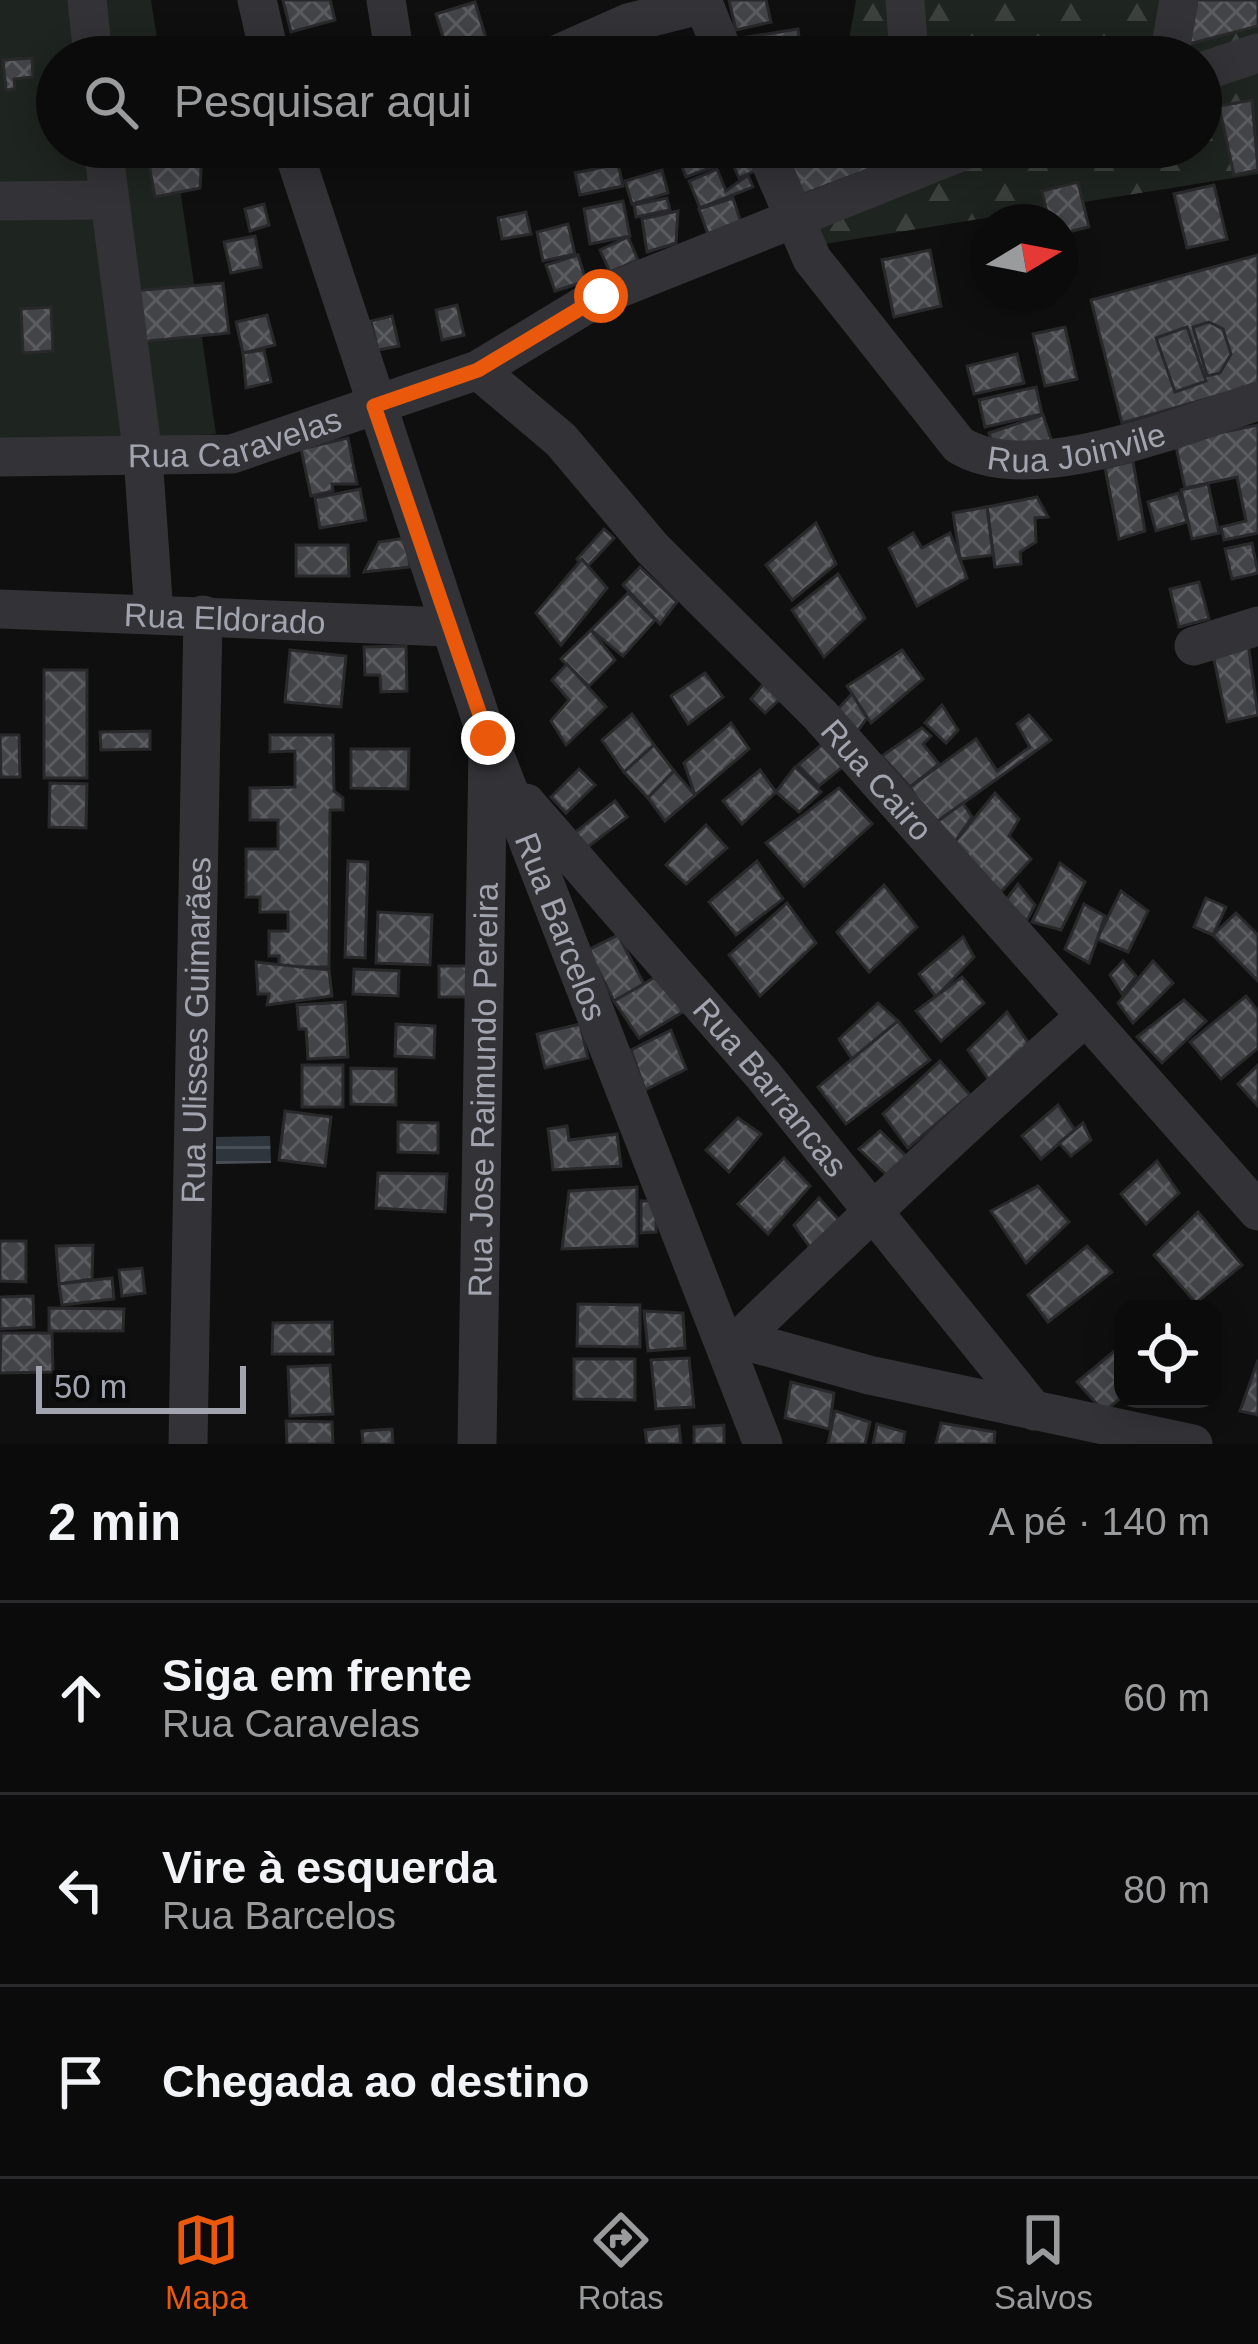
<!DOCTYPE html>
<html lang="pt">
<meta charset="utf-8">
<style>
:root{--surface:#0b0b0c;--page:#19191a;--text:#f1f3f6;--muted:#9a9b9d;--line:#2b2b2d;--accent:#ea580c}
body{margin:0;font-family:Arial,sans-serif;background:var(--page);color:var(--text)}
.controls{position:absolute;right:36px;bottom:36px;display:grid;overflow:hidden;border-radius:24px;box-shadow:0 6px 30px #0003}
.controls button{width:108px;height:108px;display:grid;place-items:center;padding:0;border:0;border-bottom:3px solid var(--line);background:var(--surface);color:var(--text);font:60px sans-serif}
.compass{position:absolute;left:970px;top:204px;width:108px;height:108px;border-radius:50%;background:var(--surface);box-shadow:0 6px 30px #0003;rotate:80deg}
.scale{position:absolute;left:36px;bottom:30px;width:210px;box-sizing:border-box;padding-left:12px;border:6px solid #a2a5b0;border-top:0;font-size:33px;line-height:42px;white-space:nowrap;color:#a2a5b0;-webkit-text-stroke:9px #0a0a0b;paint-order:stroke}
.stop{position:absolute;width:36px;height:36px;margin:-27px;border:9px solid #ea580c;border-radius:50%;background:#fff}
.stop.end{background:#ea580c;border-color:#fff;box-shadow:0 3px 12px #0008}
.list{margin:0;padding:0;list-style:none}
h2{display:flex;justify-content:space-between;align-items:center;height:156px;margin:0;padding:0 48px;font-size:51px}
h2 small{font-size:39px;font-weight:400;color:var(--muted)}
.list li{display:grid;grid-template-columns:78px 1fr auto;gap:36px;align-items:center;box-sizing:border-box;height:192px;padding:0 48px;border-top:3px solid var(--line)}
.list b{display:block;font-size:45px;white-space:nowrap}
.list p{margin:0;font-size:39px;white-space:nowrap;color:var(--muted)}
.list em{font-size:39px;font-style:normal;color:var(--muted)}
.icon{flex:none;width:66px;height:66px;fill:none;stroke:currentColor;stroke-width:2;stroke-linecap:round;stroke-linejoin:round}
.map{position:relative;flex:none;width:1258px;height:1444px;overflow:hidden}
.search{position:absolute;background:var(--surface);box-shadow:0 6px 30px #0003;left:36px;right:36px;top:36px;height:132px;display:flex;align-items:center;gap:30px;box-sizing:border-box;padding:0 42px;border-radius:66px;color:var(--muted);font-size:45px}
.sheet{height:732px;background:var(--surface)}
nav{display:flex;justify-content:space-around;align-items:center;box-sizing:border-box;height:168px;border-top:3px solid var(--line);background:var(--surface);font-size:33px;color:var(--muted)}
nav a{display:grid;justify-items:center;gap:6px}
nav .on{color:var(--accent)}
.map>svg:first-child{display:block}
.grass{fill:#1e241f}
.forest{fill:url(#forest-firs)}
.water{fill:url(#water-rules)}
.building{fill:url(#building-cross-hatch);stroke:#29292c;stroke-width:3}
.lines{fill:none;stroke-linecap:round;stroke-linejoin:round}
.minor{stroke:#333337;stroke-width:39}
.route{stroke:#ea580c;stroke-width:15}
.labels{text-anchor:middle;stroke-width:9;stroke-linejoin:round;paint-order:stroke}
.street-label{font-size:33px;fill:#a2a5b0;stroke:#0a0a0b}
</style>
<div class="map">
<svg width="1258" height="1444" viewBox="0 0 1258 1444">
<defs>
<pattern id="forest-firs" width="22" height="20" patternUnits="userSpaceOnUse" patternTransform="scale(3)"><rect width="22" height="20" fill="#1e241f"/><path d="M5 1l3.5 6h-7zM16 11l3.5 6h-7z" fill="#3c413d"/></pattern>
<pattern id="water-rules" width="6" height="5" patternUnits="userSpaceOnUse" patternTransform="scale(3)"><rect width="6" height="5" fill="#2e353c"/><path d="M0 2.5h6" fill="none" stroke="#494f56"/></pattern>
<pattern id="building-cross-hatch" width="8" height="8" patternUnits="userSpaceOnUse" patternTransform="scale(3)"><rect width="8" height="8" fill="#434448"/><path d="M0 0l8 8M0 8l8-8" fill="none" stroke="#5b5c60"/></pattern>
</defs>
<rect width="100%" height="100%" fill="#0f0f10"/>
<!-- grass -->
<path class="grass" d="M0 0H151L160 57H57V147H174L216 434 0 445Z"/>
<!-- forest -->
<path class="forest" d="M856 0H1258V174L812 246 830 147H1201V57H846Z"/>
<!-- water -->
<path class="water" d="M270 1136 271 1163 216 1164V1137Z"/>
<!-- building -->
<g class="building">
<path d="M283 0H330L335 20 291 32Z"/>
<path d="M729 0H766L771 22 736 30Z"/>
<path d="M1197 0H1258V26L1189 44Z"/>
<path d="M475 2 486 38 447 50 436 14Z"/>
<path d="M798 29 802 57H750L747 37Z"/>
<path d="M32 58 33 77 14 79 15 89 6 90 3 60Z"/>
<path d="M1252 100 1258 170 1234 175 1219 106Z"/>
<path d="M709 147H721L727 162 686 177 679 159Z"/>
<path d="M725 147H760L768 165 739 178Z"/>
<path d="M800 147H862L870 169 799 196 783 154Z"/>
<path d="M202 153 200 188 155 197 149 164Z"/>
<path d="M618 164 623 186 580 195 575 173Z"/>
<path d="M717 169 726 191 748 175 753 187 700 208 689 181Z"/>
<path d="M662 170 668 193 632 204 625 181Z"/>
<path d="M1078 182 1089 227 1060 234V222H1049L1042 191Z"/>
<path d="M1214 185 1227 239 1187 248 1174 194Z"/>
<path d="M667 198 670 210 636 217 634 205Z"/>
<path d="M733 198 742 226 709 237 699 209Z"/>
<path d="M623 201 630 236 590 244 584 209Z"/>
<path d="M264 204 269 225 250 231 245 209Z"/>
<path d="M678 211 676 243 647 252 642 219Z"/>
<path d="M526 212 531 234 502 239 498 218Z"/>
<path d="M568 224 575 254 543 261 537 232Z"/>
<path d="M255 236 261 267 231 273 224 242Z"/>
<path d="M628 237 638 260 610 272 600 250Z"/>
<path d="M930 250 941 306 894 317 882 260Z"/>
<path d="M578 255 586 281 555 291 546 265Z"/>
<path d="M1258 255V384L1122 423 1091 300Z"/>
<path d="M223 283 229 333 138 342 133 291Z"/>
<path d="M457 305 464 335 442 340 436 310Z"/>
<path d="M51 307 53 351 23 353 21 309Z"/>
<path d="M267 315 275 345 243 353 236 322Z"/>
<path d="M392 316 399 346 378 350 371 321Z"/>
<path d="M1209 322 1223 329 1231 354 1220 373 1207 376 1193 327Z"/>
<path d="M1065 327 1077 379 1045 386 1033 334Z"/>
<path d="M1187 327 1206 381 1175 392 1156 338Z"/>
<path d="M264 350 271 382 246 388 243 353Z"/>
<path d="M1017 354 1024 383 974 394 967 366Z"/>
<path d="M1036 387 1042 414 985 427 979 400Z"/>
<path d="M1043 415 1052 442 998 460 989 433Z"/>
<path d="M1258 425V533L1224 540 1221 527 1246 521 1237 477 1185 488 1175 442Z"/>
<path d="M348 438 357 484H332L333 491 311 496 301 449Z"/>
<path d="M1133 461 1145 531 1119 539 1105 468Z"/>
<path d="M1208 484 1219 533 1192 539 1181 490Z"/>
<path d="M360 489 366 520 320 528 315 498Z"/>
<path d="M1178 493 1187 522 1156 531 1148 502Z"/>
<path d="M1037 497 1048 517 1035 518 1036 542 1020 552 1021 564 995 567 987 507Z"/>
<path d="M987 507 993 555 960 559 953 513Z"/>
<path d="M816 523 836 564 792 600 766 565Z"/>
<path d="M604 529 614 538 586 568 577 559Z"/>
<path d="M913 533 922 548 950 533 967 578 917 606 889 548Z"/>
<path d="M406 538 410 567 364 572 379 542Z"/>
<path d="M1252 543 1258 573 1232 579 1225 549Z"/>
<path d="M296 545H348L349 576H296Z"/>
<path d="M582 559 607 588 561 645 536 613Z"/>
<path d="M640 567 677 602 660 624 623 585Z"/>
<path d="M838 574 865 618 824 657 792 610Z"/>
<path d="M1199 582 1209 619 1179 627 1170 589Z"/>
<path d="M628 593 655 620 623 656 591 630Z"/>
<path d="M591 630 615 660 589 686 561 659Z"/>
<path d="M1248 643 1258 715 1227 722 1212 650Z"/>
<path d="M406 646 407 691 381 692 380 675H365L364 647Z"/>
<path d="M290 650 346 656 341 707 285 702Z"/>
<path d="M902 650 923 679 871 723 847 686Z"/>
<path d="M567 664 606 707 566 745 551 721 569 700 552 680Z"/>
<rect x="44" y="670" width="43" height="108"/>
<path d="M705 673 723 697 688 724 671 696Z"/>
<path d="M765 682 781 698 765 713 751 699Z"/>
<path d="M852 694 867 718 854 736 836 711Z"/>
<path d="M942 705 958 730 946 743 925 723Z"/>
<path d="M632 714 654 745 624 772 602 740Z"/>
<path d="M1029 715 1051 740 934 824 910 787 976 739 997 771 1030 747 1017 724Z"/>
<path d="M731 723 749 749 695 795 684 763Z"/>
<path d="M922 728 931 736 923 744 939 764 910 787 882 756Z"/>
<path d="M150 731V749L101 750 100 732Z"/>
<path d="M0 735H19L20 777H1Z"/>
<path d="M270 735H333L334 791 343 798V810H330L329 967H279V956H269V931H288V912H260V897H246V849H278V820H250V788L295 787V751L270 752Z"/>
<path d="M832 736 851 760 819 786 798 765Z"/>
<path d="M654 745 674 771 648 798 624 772Z"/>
<path d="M351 749H409L408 789 351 788Z"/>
<path d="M795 767 821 792 799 812 776 792Z"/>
<path d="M579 769 595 785 566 813 551 797Z"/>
<path d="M760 770 776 792 742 824 723 801Z"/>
<path d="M674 771 695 795 665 821 648 798Z"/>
<path d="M50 783 87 784 86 828 49 827Z"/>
<path d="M839 788 872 824 804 886 766 843Z"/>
<path d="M995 793 1019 819 1009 836 1031 859 1001 892 954 843Z"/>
<path d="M615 801 627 817 580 853 568 838Z"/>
<path d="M963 803 972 817 954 843 934 824Z"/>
<path d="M706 825 727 848 686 884 666 865Z"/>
<path d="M348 861 368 862 365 958 345 957Z"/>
<path d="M757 861 783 899 736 935 709 902Z"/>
<path d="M1060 863 1085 882 1061 930 1032 922Z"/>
<path d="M1018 884 1035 905 1027 920 1003 904Z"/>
<path d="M884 885 917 927 869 972 837 932Z"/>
<path d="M1121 891 1148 911 1128 952 1097 939Z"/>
<path d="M1206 898 1226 907 1213 935 1194 927Z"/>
<path d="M787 903 816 943 760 996 729 955Z"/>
<path d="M1084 904 1105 916 1089 963 1065 949Z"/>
<path d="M378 912 432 915 430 965 376 963Z"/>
<path d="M1236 913 1258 935V981L1213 935Z"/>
<path d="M618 935 644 984 614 1001 588 950Z"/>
<path d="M963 937 974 957 936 997 919 974Z"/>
<path d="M1123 961 1136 976 1122 994 1110 975Z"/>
<path d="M1153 961 1173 983 1133 1023 1118 1003Z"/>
<path d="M256 962 329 970 332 996 267 1005 269 994H258Z"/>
<rect x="439" y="966" width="34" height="31"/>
<path d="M354 969 399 971 398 996 353 994Z"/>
<path d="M661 974 683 1012 639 1038 614 1001Z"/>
<path d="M962 977 984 1003 941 1041 916 1011Z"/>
<path d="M1246 996 1258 1011V1048L1221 1079 1190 1042Z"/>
<path d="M1184 1000 1206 1021 1162 1063 1137 1037Z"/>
<path d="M345 1002 348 1057 308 1059 306 1029H299L297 1005Z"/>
<path d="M878 1003 898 1021 852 1059 839 1039Z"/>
<path d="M1007 1012 1034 1051 998 1093 968 1050Z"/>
<path d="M898 1021 930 1060 846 1124 818 1087Z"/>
<path d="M396 1024 435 1026 434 1058 395 1056Z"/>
<path d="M580 1024 588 1058 545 1068 537 1034Z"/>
<path d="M671 1030 686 1069 645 1090 631 1050Z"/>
<path d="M940 1061 970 1095 908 1148 883 1114Z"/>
<rect x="302" y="1065" width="41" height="42"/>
<path d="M1258 1065V1106L1238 1084Z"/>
<path d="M351 1068 396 1069V1105L351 1104Z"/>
<path d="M1058 1105 1075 1130 1041 1159 1022 1136Z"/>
<path d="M285 1111 331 1117 325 1166 279 1160Z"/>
<path d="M738 1118 761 1134 729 1172 706 1150Z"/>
<path d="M398 1122 438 1123V1153L398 1152Z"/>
<path d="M1083 1123 1091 1140 1071 1156 1059 1143Z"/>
<path d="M567 1126 569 1140 617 1134 621 1166 553 1170 548 1129Z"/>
<path d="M880 1131 907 1157 890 1178 859 1149Z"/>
<path d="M784 1158 810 1186 768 1234 738 1204Z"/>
<path d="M1157 1161 1179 1193 1146 1224 1121 1194Z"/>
<path d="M378 1173 447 1174 445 1212 376 1208Z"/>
<path d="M1038 1186 1069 1222 1026 1263 991 1211Z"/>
<path d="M637 1187V1246L562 1249 569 1191Z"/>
<path d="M819 1198 847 1229 817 1257 794 1225Z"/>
<path d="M641 1201H657L656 1232 641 1233Z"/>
<path d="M1198 1212 1242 1265 1196 1303 1154 1255Z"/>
<path d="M0 1241H26V1282L0 1281Z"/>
<path d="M93 1245 92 1279 59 1284 56 1246Z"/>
<path d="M1087 1246 1112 1272 1048 1322 1028 1295Z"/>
<path d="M142 1268 145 1293 122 1296 119 1270Z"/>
<path d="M112 1278 114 1299 62 1305 59 1284Z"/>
<path d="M33 1296 34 1327 0 1329V1297Z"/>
<path d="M578 1304 640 1305V1347L577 1346Z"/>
<path d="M49 1308 124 1309 123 1331H49Z"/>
<path d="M644 1311 683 1313 685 1348 648 1351Z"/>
<path d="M332 1322 333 1354H272L273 1323Z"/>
<path d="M1 1333H52L53 1372 0 1373Z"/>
<path d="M1123 1344V1396L1104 1412 1077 1382Z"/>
<path d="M689 1358 694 1407 656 1409 651 1360Z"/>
<path d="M574 1359H635V1400L574 1399Z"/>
<path d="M1258 1360V1415L1240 1411Z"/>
<path d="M330 1365 333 1414 290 1416 288 1367Z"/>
<path d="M791 1382 834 1393 829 1429 785 1418Z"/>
<path d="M835 1411 870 1422 865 1444H828Z"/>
<path d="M286 1421 332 1422 333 1444H287Z"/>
<path d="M941 1423 995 1432 994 1444H936Z"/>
<path d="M877 1424 905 1432 903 1444H873Z"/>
<path d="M724 1425V1444H694V1427Z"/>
<path d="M679 1426 681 1444H647L645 1430Z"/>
<path d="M392 1429 393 1444H363L362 1431Z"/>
</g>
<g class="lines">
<!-- minor -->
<g class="minor">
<path d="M87 0 93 57"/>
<path d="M257 0 270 57"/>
<path d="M386 0 395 57"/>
<path d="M702 0 725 57"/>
<path d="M905 0 909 57"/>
<path d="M551 57 628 23 703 4"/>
<path d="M1169 57 1179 0"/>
<path d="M1201 72 1258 53"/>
<path d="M103 147 143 456 154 614"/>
<path id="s1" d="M292 147 483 725 763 1444"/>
<path id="s2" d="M764 147 812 259 959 445C1029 489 1184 425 1258 401"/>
<path d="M0 201 109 200"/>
<path id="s3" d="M478 370 561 440 652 548 820 715 1258 1211"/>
<path id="s4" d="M0 457 232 454 478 370 600 296 973 147"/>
<path id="s5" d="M0 609 448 627"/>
<path d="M1194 646 1258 626"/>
<path id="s6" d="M526 803 763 1075 1034 1411"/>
<path d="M739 1339 869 1375 1193 1444"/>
<path d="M727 1351C845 1238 962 1125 1085 1017"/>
<path id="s7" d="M188 1444 203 615"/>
<path id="s8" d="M477 1444 488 748"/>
</g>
</g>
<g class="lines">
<!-- route -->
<path class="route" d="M488 738 374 406 478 370 601 296"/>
</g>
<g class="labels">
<!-- street labels -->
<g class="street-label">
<text dy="12" stroke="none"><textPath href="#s4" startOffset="237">Rua Caravelas</textPath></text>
<text dy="12" stroke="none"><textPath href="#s2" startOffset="480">Rua Joinvile</textPath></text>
<text dy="12" stroke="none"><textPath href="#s5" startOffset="225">Rua Eldorado</textPath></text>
<text dy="12" stroke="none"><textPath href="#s3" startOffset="573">Rua Cairo</textPath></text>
<text dy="12" stroke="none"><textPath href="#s1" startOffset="825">Rua Barcelos</textPath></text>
<text dy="12" stroke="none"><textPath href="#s7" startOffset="414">Rua Ulisses Guimarães</textPath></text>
<text dy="12" stroke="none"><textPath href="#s6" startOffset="375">Rua Barrancas</textPath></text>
<text dy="12" stroke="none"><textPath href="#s8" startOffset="354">Rua Jose Raimundo Pereira</textPath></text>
</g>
</g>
</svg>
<div class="controls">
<button><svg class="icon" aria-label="locate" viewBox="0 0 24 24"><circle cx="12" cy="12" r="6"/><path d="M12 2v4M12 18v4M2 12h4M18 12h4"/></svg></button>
</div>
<svg class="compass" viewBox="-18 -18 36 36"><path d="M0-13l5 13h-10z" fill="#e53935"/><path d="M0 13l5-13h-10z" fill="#9a9b9d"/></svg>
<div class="scale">50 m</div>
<div class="stop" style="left:601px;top:296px"></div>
<div class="stop end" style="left:488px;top:738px"></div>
<div class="search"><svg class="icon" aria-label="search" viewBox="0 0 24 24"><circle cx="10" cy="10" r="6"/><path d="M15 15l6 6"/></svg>Pesquisar aqui</div>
</div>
<section class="sheet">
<h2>2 min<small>A pé · 140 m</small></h2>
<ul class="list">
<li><svg class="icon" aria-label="ahead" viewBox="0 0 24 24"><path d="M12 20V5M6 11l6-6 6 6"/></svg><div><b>Siga em frente</b><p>Rua Caravelas</p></div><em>60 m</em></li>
<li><svg class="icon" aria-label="left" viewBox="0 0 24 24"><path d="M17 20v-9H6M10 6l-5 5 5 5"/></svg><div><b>Vire à esquerda</b><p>Rua Barcelos</p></div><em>80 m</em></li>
<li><svg class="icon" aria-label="arrive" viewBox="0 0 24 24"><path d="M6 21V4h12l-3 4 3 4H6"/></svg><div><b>Chegada ao destino</b></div></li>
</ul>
</section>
<nav>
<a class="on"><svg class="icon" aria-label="map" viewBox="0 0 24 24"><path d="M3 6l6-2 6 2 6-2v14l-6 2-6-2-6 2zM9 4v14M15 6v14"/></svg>Mapa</a>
<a><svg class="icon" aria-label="directions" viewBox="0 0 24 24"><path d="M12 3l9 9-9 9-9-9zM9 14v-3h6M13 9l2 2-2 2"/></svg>Rotas</a>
<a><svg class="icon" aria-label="saved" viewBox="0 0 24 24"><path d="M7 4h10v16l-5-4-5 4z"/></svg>Salvos</a>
</nav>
